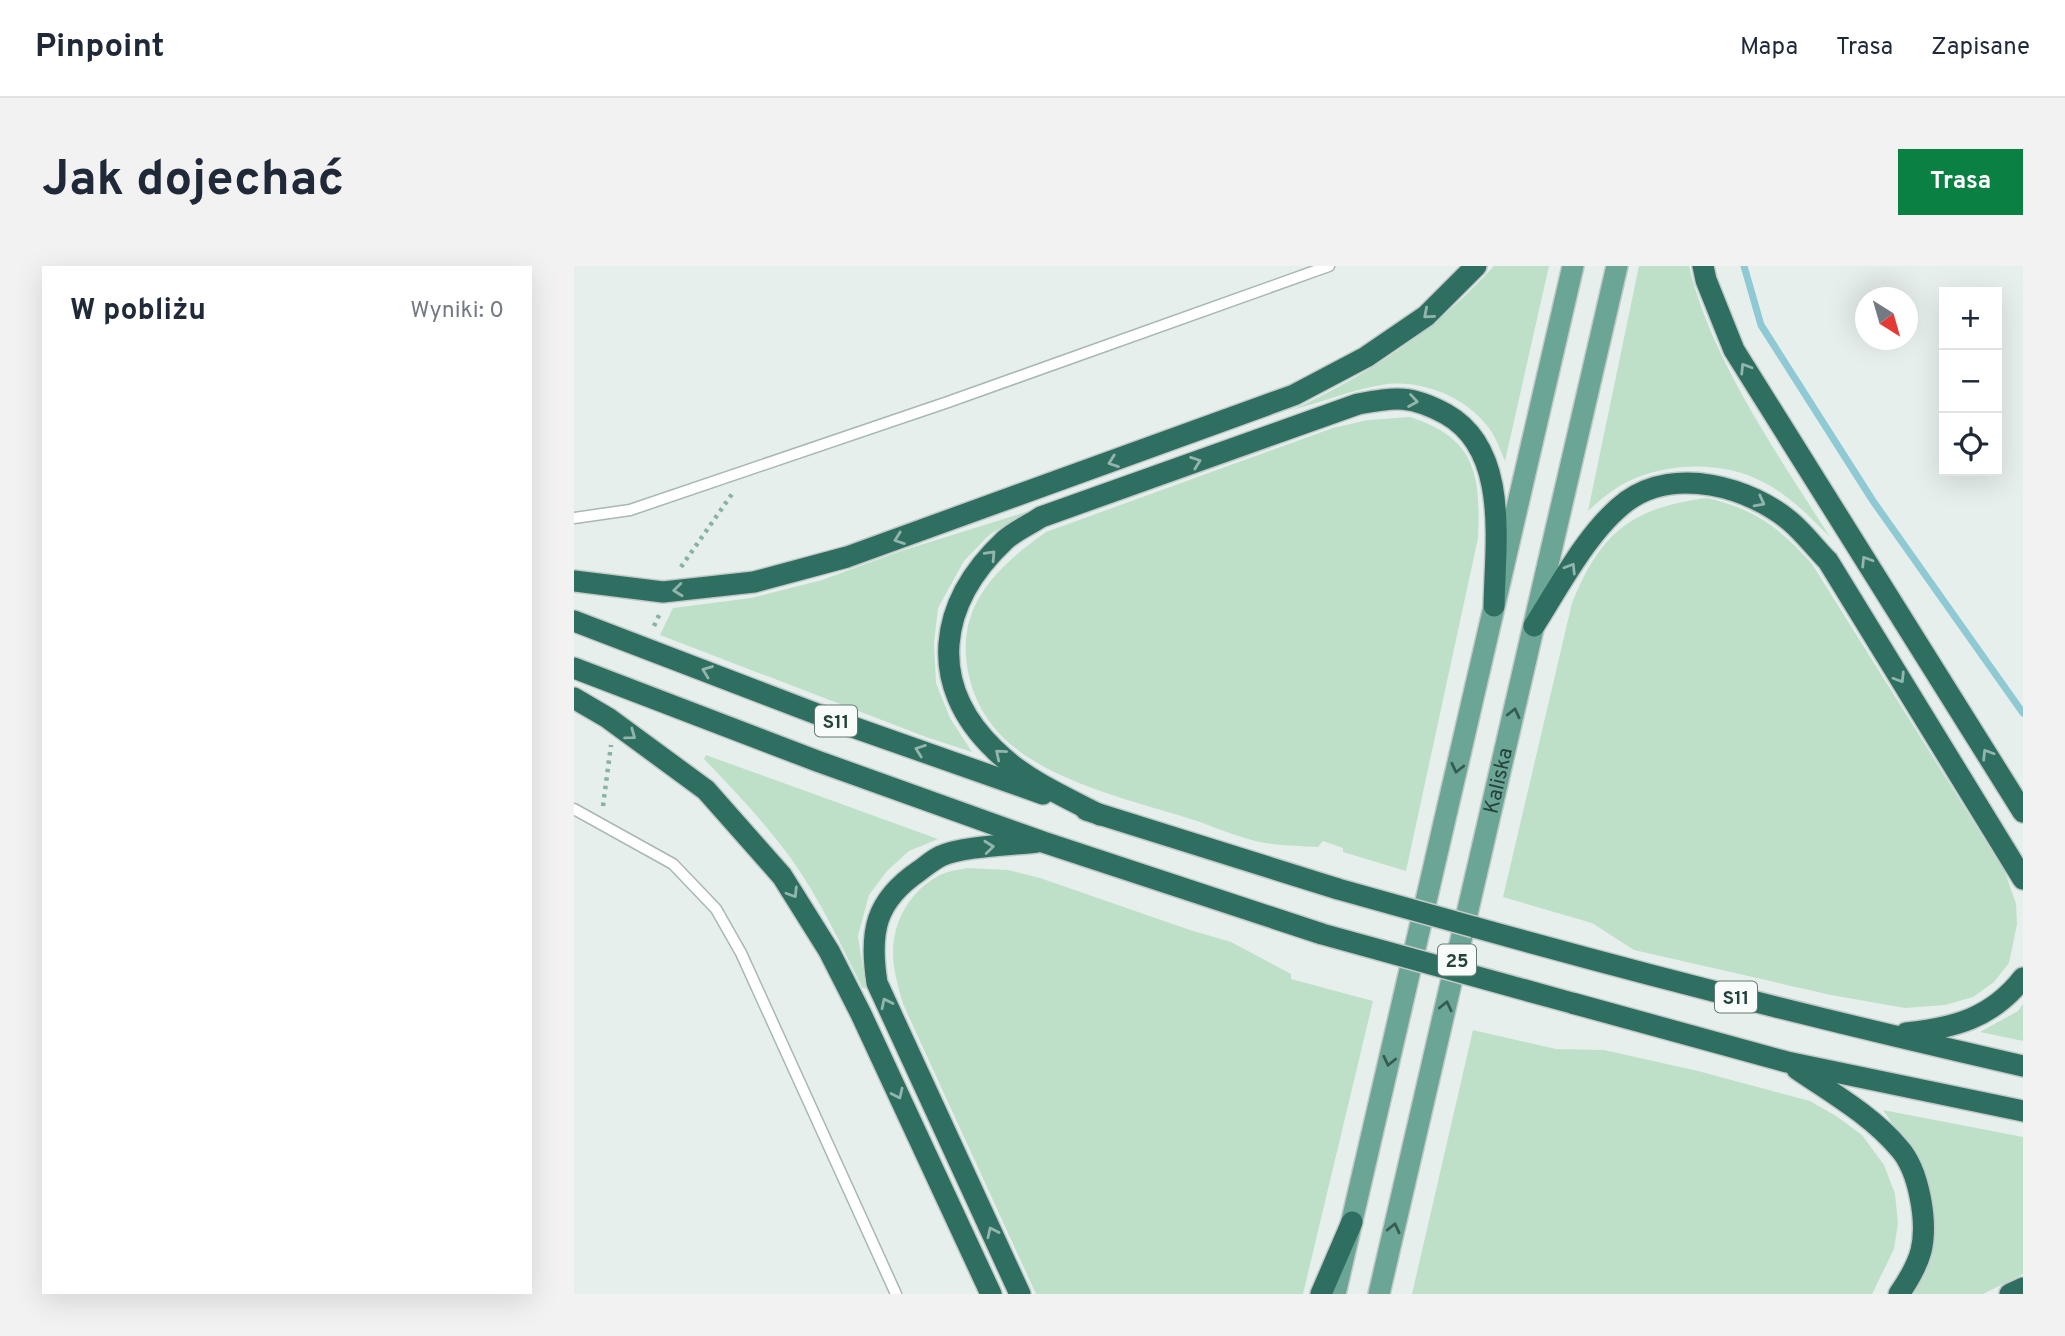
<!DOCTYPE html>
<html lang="pl">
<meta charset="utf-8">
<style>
:root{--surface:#fff;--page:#f2f2f3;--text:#1f2937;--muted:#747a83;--line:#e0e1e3;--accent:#0b8043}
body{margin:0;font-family:Overpass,sans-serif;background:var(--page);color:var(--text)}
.controls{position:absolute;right:21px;top:21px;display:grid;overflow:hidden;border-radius:0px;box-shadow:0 7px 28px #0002}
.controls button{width:63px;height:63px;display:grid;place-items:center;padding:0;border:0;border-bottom:2px solid var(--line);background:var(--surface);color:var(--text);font:35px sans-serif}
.compass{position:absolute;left:1281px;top:21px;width:63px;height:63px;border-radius:50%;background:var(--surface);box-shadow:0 7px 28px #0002;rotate:143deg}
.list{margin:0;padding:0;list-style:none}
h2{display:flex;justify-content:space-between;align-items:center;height:91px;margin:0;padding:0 28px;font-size:30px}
h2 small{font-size:23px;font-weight:400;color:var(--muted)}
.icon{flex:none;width:38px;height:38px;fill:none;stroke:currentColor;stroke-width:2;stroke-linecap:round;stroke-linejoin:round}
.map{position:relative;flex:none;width:1449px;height:1028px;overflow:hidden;border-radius:0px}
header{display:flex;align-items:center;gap:42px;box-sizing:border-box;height:98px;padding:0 35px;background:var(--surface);border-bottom:2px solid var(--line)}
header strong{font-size:33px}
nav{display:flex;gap:38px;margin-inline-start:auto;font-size:24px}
.intro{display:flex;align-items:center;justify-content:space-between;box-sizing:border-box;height:168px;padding:0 42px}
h1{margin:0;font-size:49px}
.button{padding:18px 32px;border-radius:0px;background:var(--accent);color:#fff;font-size:24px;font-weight:700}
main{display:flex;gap:42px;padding:0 42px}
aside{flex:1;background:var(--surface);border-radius:0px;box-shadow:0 7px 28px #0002}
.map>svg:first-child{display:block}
.green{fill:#bfe0c8}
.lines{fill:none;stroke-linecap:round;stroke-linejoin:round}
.stream{stroke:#8ec9d4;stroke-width:7}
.service-casing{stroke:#a8b8b2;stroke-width:13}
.primary-casing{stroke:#c2cac8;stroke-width:24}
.motorway-casing{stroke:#c2cac8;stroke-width:24}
.path{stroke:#86b3a5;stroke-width:4.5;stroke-dasharray:3.5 5;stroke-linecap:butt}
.service{stroke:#fff;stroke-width:10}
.primary{stroke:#6aa596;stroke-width:21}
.motorway{stroke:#2f6f62;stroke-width:21}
.motorway-bridge-casing{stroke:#c2cac8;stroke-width:24;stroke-linecap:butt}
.motorway-bridge{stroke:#2f6f62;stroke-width:21}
.oneway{stroke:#93b5ae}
.oneway2{stroke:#365b51}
.labels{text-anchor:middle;stroke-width:5;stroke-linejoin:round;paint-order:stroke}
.shield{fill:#f7fbf9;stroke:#637a73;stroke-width:2}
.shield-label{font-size:19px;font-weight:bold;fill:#24423a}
.street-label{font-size:21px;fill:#24423a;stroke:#f7fbf9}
</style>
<header>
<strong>Pinpoint</strong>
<nav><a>Mapa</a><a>Trasa</a><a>Zapisane</a></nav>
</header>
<div class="intro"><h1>Jak dojechać</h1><a class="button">Trasa</a></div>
<main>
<aside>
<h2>W pobliżu<small>Wyniki: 0</small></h2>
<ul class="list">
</ul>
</aside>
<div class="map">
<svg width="1449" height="1028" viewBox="0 0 1449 1028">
<rect width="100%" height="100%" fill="#e6efeb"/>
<!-- green -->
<g class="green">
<path d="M920 0H975L931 195C927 186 923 174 917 165 895 132 847 112 807 119 777 124 748 136 718 144 795 109 863 63 920 0Z"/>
<path d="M1065 0H1115C1137 94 1205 190 1256 271 1236 251 1215 229 1189 216 1149 195 1094 196 1053 216 1039 223 1025 235 1014 245Z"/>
<path d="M836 151C902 172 907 209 904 272L832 605 769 586V582L749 575 744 581C727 580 708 580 691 577 668 573 643 562 620 554 563 536 480 517 435 477 409 454 394 423 392 389 388 332 430 296 472 266L759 162 794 154Z"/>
<path d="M1133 232C1181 243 1206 262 1238 298L1431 606 1442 638 1443 658 1435 697 1420 716 1399 731 1371 739 1331 742 1257 729 1060 684 1018 657 929 631 998 337C1027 266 1057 242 1133 232Z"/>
<path d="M455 245 415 269 390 295 364 342 360 377 362 417 376 452 398 486 352 471 86 369 99 342 177 332 248 314 327 285Z"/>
<path d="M132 489 364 573 335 585 313 605 295 629 284 670 292 723 288 721C267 679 246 633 218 594 192 558 161 525 130 493Z"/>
<path d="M393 602 434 604 466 612 616 664 657 676 717 708V713L799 735 729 1028H462L329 738C326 728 323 717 321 706 313 667 330 628 366 609 374 605 384 604 393 602Z"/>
<path d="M1449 738V775L1406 766 1444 745Z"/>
<path d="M899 764 982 783 1030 784 1124 805 1236 835 1262 850 1288 869 1310 899 1321 928 1324 957 1320 983 1298 1028H838Z"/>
<path d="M1309 844 1449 871V1008L1409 1028H1337L1344 1016 1340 889Z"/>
</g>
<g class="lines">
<!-- stream -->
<path class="stream" d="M1170 0 1187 59 1299 235 1449 447"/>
<!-- service casing -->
<g class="service-casing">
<g id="service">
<path d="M0 252 56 244 374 136 755 0"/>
<path d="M0 543 99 598 142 643 167 687 322 1028"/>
</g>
</g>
<!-- primary casing -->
<g class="primary-casing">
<g id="primary">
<path d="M761 1028 999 0"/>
<path id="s1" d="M805 1028 1043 0"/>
</g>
</g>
<!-- motorway casing -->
<g class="motorway-casing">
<g id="motorway">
<path d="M1129 0 1132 14 1160 84 1449 546"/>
<path d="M0 315 89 326 180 316 273 291 720 129 792 91 852 50 902 0"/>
<path d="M0 355 256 453 469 528"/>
<path d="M960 360C985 321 1015 263 1053 235 1101 200 1176 221 1217 256 1231 268 1242 283 1254 295L1449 613"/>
<path d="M0 402 243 495 469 576 748 668"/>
<path d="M0 432 34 452 132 524 208 610 255 685 287 748 417 1028"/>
<path d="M512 544 764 623"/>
<path d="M526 549C489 530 450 513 421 484 352 418 364 337 431 274 441 265 455 259 467 251L784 138C822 131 837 129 872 148 936 184 921 278 920 340"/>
<path d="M900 661C1082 712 1265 758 1449 800"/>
<path d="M998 737 1213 796 1449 845"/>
<path d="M1332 767C1380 762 1418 752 1449 712"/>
<path d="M1223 803C1258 827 1297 849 1325 882 1345 904 1354 956 1347 985 1343 1000 1334 1015 1325 1028"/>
<path d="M446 1028 303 717C295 666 301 635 345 605 352 600 360 593 367 590 388 580 439 579 463 576"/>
<path d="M747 1028 778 956"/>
<path d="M1436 1028 1449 1022"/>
</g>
</g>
<!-- path -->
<g class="path">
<path d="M107 301 158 228"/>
<path d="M80 360 86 347"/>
<path d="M29 540 37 479"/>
</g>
<!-- service -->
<use href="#service" class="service"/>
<!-- primary -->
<use href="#primary" class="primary"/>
<!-- motorway -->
<use href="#motorway" class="motorway"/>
<!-- motorway-bridge casing -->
<g class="motorway-bridge-casing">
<g id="motorway-bridge">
<path d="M764 623 900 661"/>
<path d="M748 668 998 737"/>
</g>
</g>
<!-- motorway-bridge -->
<use href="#motorway-bridge" class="motorway-bridge"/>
</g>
<!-- one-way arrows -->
<defs><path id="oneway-chevron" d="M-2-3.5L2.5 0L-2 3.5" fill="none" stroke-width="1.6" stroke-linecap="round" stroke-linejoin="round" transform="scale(1.75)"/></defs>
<g class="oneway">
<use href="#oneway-chevron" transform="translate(854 48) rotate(139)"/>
<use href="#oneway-chevron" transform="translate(1171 102) rotate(-122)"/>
<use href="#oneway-chevron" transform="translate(839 135) rotate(9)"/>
<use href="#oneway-chevron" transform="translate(539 196) rotate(160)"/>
<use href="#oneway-chevron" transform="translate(622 196) rotate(-20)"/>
<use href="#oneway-chevron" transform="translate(1186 236) rotate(28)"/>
<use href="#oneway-chevron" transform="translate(325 273) rotate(160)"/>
<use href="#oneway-chevron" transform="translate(417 289) rotate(-47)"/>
<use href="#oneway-chevron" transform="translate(1292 295) rotate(-122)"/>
<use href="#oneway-chevron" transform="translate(997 302) rotate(-58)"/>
<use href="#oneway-chevron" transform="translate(104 324) rotate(174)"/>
<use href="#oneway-chevron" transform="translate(133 405) rotate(-159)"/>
<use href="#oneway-chevron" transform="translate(1326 412) rotate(58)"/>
<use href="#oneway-chevron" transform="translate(57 469) rotate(36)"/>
<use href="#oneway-chevron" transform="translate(346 484) rotate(-160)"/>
<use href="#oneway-chevron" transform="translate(426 488) rotate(-140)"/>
<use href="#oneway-chevron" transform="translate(1413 488) rotate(-122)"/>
<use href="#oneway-chevron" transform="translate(415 581) rotate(-6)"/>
<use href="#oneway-chevron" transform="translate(219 627) rotate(58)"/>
<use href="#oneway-chevron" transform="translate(312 737) rotate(-116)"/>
<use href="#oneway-chevron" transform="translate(324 828) rotate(65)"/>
<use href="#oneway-chevron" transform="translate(418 966) rotate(-115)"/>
</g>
<g class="oneway2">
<use href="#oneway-chevron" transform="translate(940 447) rotate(-77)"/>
<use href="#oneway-chevron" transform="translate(883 502) rotate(103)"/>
<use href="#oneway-chevron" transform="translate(872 740) rotate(-77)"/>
<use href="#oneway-chevron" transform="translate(815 795) rotate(103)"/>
<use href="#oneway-chevron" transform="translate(820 962) rotate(-77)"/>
</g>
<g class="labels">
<!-- shield labels -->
<g class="shield">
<rect x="241" y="439.5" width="42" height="31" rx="5"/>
<rect x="864" y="678.5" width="38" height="31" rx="5"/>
<rect x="1141" y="715.5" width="42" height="31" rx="5"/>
</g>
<g class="shield-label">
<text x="262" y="462">S11</text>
<text x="883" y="701">25</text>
<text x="1162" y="738">S11</text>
</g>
<!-- street labels -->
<g class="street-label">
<text dy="7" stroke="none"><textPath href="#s1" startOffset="527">Kaliska</textPath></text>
</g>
</g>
</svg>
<div class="controls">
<button>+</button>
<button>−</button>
<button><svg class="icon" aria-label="locate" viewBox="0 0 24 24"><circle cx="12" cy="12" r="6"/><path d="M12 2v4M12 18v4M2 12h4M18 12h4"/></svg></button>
</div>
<svg class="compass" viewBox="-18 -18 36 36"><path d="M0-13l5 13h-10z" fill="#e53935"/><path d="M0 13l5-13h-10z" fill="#747a83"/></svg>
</div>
</main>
